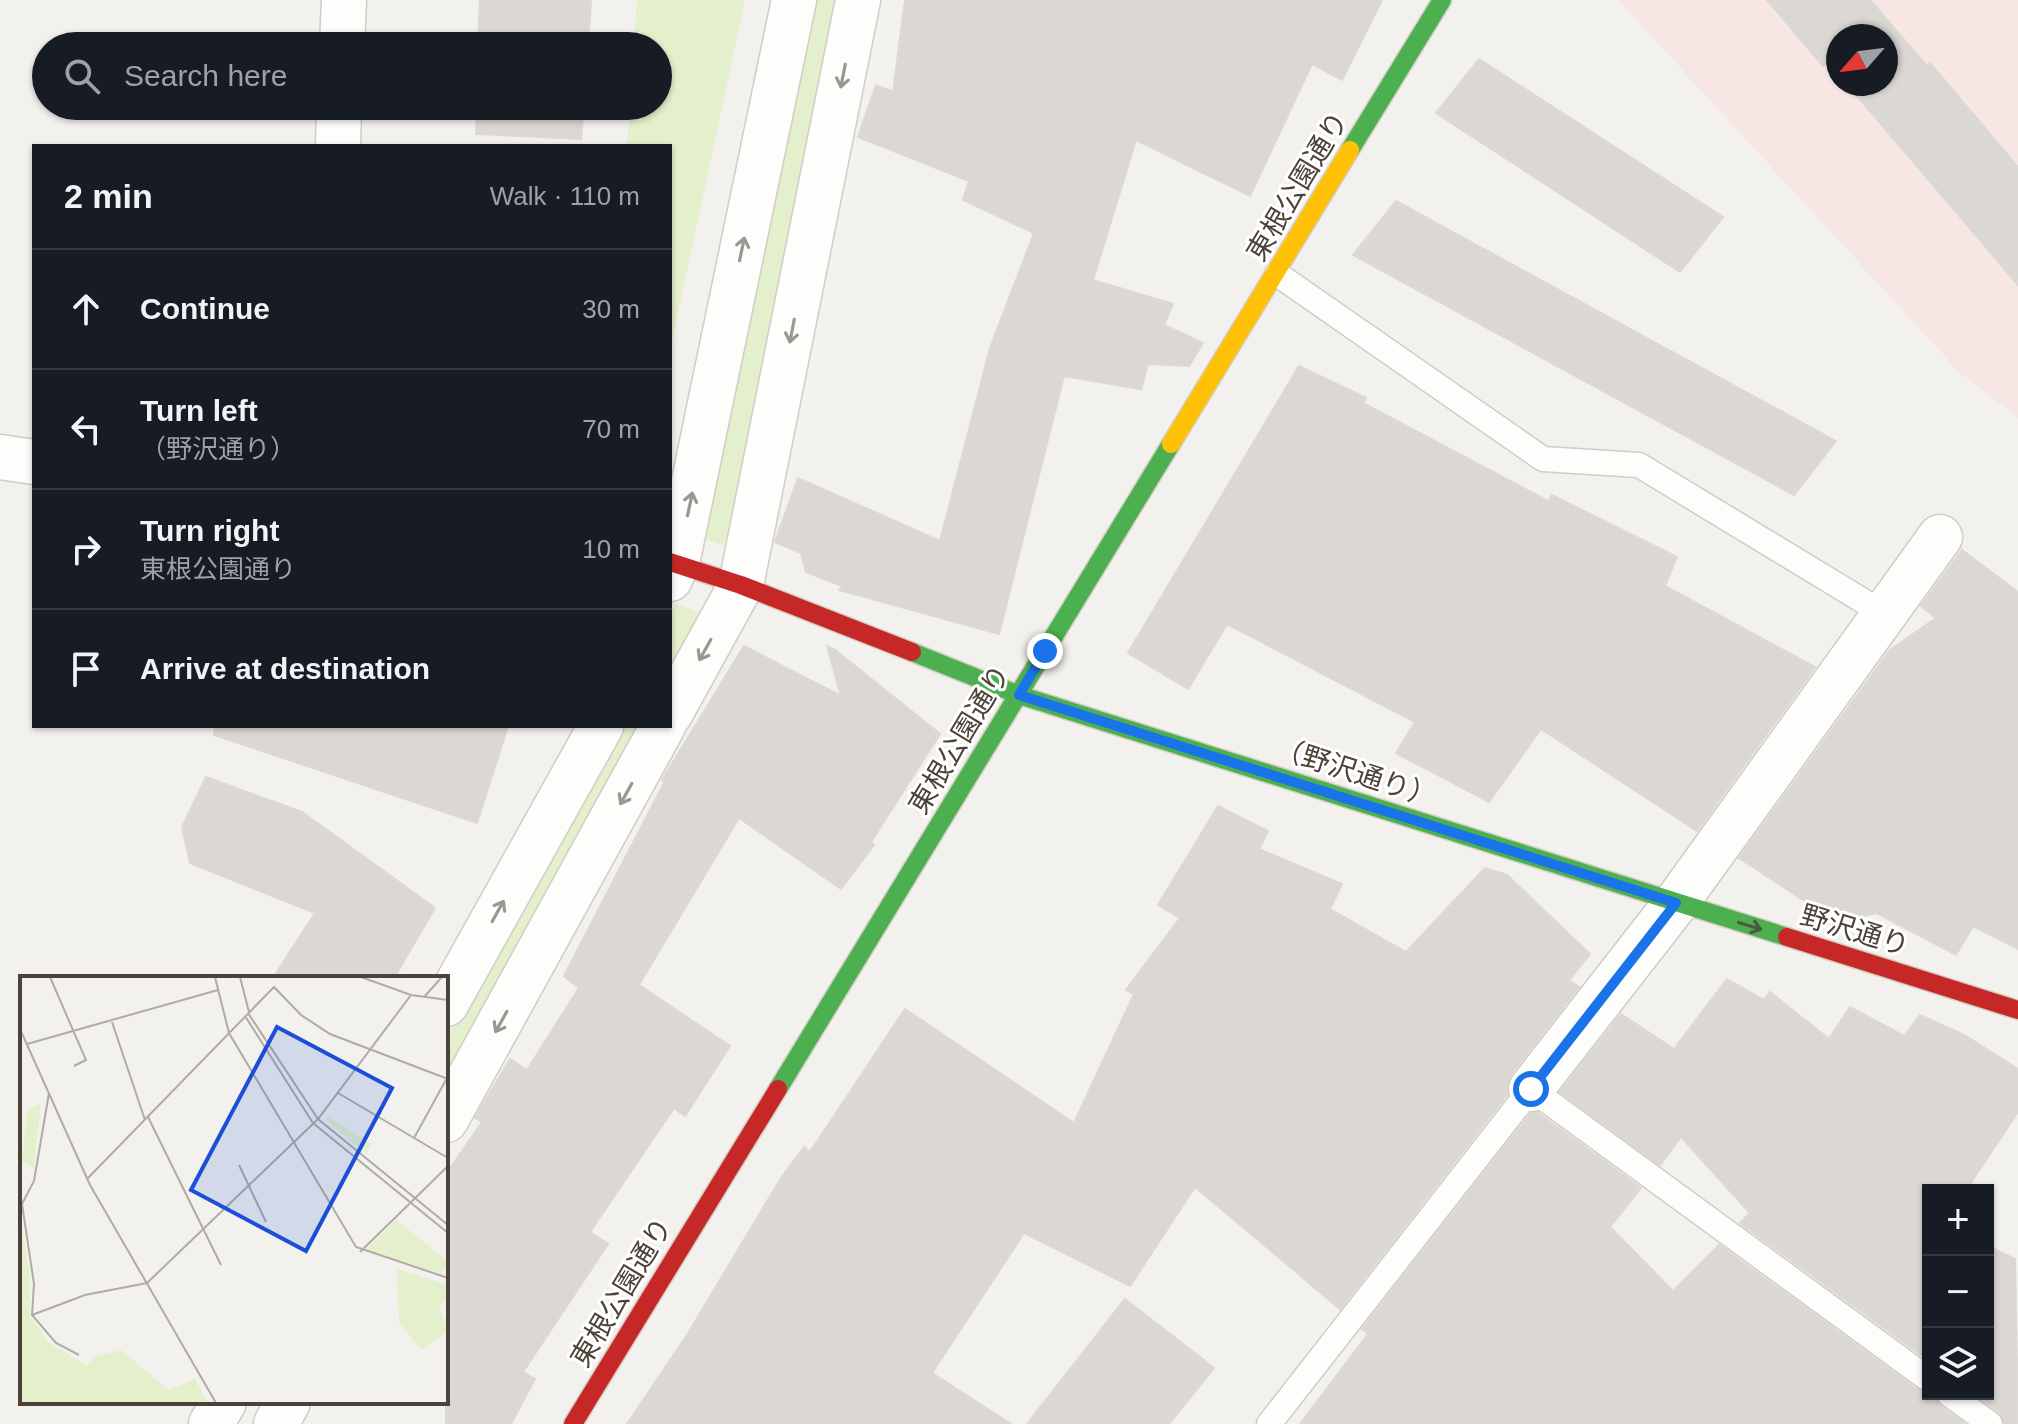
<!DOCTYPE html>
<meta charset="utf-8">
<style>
:root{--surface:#171b24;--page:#20242c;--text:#f1f3f6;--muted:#9ea1a6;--line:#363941}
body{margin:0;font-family:Arial,"Noto Sans JP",sans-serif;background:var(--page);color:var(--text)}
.controls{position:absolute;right:24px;bottom:24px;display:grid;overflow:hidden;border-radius:0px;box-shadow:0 2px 6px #0004}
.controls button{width:72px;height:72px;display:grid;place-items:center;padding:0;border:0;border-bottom:2px solid var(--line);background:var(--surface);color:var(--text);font:40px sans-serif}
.compass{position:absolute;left:1826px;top:24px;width:72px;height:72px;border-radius:50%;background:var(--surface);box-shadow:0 2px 6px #0004;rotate:242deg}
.stop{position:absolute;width:24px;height:24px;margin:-18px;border:6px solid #1a73e8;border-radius:50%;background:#fff}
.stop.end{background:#1a73e8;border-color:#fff;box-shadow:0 2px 8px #0008}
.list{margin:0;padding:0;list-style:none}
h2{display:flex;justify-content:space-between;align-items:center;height:104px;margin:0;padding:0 32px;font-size:34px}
h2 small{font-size:26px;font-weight:400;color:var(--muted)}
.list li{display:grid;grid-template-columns:52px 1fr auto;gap:24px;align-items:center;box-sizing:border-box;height:120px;padding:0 32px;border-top:2px solid var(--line)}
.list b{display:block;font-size:30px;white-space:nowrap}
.list p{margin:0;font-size:26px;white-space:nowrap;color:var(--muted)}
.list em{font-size:26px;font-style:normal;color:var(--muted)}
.icon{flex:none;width:44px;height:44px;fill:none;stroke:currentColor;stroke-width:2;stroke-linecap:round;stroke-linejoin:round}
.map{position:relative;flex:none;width:2018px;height:1424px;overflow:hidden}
.search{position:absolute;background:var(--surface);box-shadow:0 2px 6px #0004;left:32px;top:32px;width:640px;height:88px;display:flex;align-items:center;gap:20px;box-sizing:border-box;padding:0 28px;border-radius:44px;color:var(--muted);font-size:30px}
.panel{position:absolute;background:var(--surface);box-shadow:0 2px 6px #0004;left:32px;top:144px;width:640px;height:584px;border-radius:0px}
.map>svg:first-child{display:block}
.medical{fill:#f6e7e4;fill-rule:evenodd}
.green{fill:#e4efcb}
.building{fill:#dbd8d3;stroke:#dcd8d3;stroke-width:2}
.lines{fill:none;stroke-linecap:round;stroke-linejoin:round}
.lane-casing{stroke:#d0ccc7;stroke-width:27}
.street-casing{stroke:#d0ccc7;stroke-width:47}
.fast-casing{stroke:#d4cec3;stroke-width:21}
.slow-casing{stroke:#d4cec3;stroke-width:21}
.jam-casing{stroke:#d4cec3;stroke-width:21}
.lane{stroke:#fdfdfc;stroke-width:24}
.street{stroke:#fdfdfc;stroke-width:44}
.fast{stroke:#4caf50;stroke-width:18}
.slow{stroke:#ffc107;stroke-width:18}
.jam{stroke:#c62828;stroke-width:18}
.oneway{stroke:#9c9690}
.oneway2{stroke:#4c583c}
.route{stroke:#1a73e8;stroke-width:10}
.labels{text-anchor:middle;stroke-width:6;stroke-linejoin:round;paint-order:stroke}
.street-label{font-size:28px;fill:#4c4237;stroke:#fff}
.inset-road{fill:none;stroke:#b0aba4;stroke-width:2}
.view{fill:#1d4ed8;fill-opacity:0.15;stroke:#1d4ed8;stroke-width:4}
.inset-edge{fill:none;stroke:#4c4237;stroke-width:4}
</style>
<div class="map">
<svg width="2018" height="1424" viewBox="0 0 2018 1424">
<rect width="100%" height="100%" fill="#f3f1ed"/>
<!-- medical -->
<path class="medical" d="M1618 0H2018V418L1959 372ZM1838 36H1886V84H1838Z"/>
<!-- green -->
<g class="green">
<path d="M637 0H745L670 350V146H627L630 106H658V46H634Z"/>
<path d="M813 0H842L771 355 724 546 700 537Z"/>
<path d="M675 604 699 612 670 678V615Z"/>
<path d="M618 726H647L446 1088V1040Z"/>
</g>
<!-- building -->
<g class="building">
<path d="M480 0H591L588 46H478Z"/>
<path d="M905 0H1382L1342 80 1312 64 1250 196 1136 140 1093 280 1173 304 1164 325 1203 343 1189 366 1148 364 1141 389 1064 376 999 634 839 590 842 586 806 572 801 553 775 542 798 478 940 541 990 348 1034 233 963 200 969 181 858 137 876 85 893 92Z"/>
<path d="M1767 0H1870L1927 66 1930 63 2018 167V285L1847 84H1886V36H1838V73L1828 62 1823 66Z"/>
<path d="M1479 59 1723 217 1680 272 1436 113Z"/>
<path d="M477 106H584L581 139 476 134Z"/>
<path d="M1396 201 1641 335 1836 441 1794 495 1353 255Z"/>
<path d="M1299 366 1366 398 1363 403 1548 501 1552 495 1677 557 1665 586 1815 667 1697 831 1541 729 1489 802 1396 753 1415 722 1227 624 1188 689 1128 653Z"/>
<path d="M1962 550 2018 592V949L1973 926 1956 955 1877 913 1835 921 1739 858 1890 650 1936 618 1921 606Z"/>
<path d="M744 646 841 696 827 646 834 649 940 734 871 842 874 845 841 889 739 818 639 985 730 1046 685 1116 674 1108 590 1232 608 1244 523 1372 535 1379 511 1424H446V1174L482 1122 475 1118 510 1059 527 1070 579 988 564 976 665 781 662 780Z"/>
<path d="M215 726H508L477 823 214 735Z"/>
<path d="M206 777 302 812 435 908 394 978H273L315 913 190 863 182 827Z"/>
<path d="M1218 806 1268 831 1259 849 1342 884 1330 909 1406 952 1485 868 1507 875 1590 954 1569 980 1579 987 1511 1074 1507 1095 1340 1309 1195 1187 1130 1286 1024 1233 932 1373 1011 1424H627L687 1335 781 1178 804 1147 810 1152 905 1009 1074 1123 1134 994 1126 990 1180 918 1158 905Z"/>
<path d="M1727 979 1764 1000 1770 992 1829 1039 1850 1007 1904 1036 1920 1015 1964 1035 2018 1069V1112L1966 1190H1928V1360L1740 1223 1750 1213 1681 1137 1660 1165 1560 1092 1621 1014 1674 1049Z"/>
<path d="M1531 1113H1538L1641 1188 1610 1227 1673 1291 1719 1245 1919 1391 1934 1394 1940 1406 1965 1424H1300L1368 1334 1362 1329Z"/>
<path d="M1988 1246 2015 1259 2018 1424H2005L1999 1412 1974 1394H1988Z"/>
<path d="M1125 1299 1214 1368 1169 1424H1027Z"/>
</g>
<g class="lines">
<!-- lane casing -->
<g class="lane-casing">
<g id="lane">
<path d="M1277 274 1543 459 1639 465 1883 613"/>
<path d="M1949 1394 1990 1424"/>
<path d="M1269 1424 1531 1089 1928 1379"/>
</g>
</g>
<!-- street casing -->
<g class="street-casing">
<g id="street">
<path d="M342 46 344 0"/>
<path d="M338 146 339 106"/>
<path d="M0 457 34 462"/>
<path d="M670 579 677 563 794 0"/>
<path d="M670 714 741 585 858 0"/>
<path d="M446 1004 601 726"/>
<path d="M1531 1089 1676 903 1940 537"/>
<path d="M446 1120 663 726"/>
<path d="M211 1424 224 1402"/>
<path d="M276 1424 288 1402"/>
</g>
</g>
<!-- fast casing -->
<g class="fast-casing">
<g id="fast">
<path d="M1350 150 1442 0"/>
<path d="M912 652 1019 695 1787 937"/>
<path d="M778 1089 1171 444"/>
</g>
</g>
<!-- slow casing -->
<g class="slow-casing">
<path id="slow" d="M1171 444 1350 150"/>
</g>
<!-- jam casing -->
<g class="jam-casing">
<g id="jam">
<path d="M670 562 741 585 912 652"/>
<path d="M1787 937 2018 1010"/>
<path d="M573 1424 778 1089"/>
</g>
</g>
<!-- lane -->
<use href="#lane" class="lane"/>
<!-- street -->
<use href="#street" class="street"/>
<!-- fast -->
<use href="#fast" class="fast"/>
<!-- slow -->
<use href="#slow" class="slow"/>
<!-- jam -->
<use href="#jam" class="jam"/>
</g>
<!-- one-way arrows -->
<defs><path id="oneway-shaft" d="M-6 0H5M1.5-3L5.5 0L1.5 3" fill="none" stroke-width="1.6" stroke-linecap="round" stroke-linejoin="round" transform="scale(2)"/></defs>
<g class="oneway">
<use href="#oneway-shaft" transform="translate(843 76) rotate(101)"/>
<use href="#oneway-shaft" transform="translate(742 249) rotate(-78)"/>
<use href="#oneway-shaft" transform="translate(792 331) rotate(101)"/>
<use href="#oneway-shaft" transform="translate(690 504) rotate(-78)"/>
<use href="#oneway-shaft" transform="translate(705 650) rotate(119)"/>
<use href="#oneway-shaft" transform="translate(626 794) rotate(119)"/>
<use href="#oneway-shaft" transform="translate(498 911) rotate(-61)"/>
<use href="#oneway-shaft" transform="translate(501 1022) rotate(119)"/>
</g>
<use class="oneway2" href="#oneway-shaft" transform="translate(1750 926) rotate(17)"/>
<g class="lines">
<!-- route -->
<path class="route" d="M1045 651 1019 695 1676 903 1531 1089"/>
</g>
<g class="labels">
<!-- street labels -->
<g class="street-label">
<text transform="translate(1297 186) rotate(-59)" y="10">東根公園通り</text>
<text transform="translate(959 739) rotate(-59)" y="10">東根公園通り</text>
<text transform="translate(1356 772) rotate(18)" y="10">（野沢通り）</text>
<text transform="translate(1855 930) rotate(17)" y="10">野沢通り</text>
<text transform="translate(621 1292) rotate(-59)" y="10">東根公園通り</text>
</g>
</g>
<!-- overview -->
<g transform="translate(20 976)">
<rect width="428" height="428" fill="#f3f1ed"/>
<path d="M21 127 14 192 2 186 7 135ZM307 140 352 168 346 178 305 143ZM0 243 10 297V340L28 366 66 389 77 380 101 374 149 414 175 403 188 427H0ZM376 244 428 285 421 298 346 274ZM377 293 428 309V321L419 330 428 355 402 374 379 347Z" fill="#e4efcb"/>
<path class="inset-road" d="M30 1 66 84 54 90M195 1 209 57 336 271 428 302M220 1 229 36M341 1 391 19 428 24M405 20 422 1M228 37 298 143 428 249M225 40 293 147 428 257M92 46 125 144M0 53 70 209 196 427M7 68 198 14M29 117 14 205 2 228 14 308 12 339 36 367 59 379M318 117 428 182M128 141 201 289M394 162 427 102M219 189 246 246M67 203 254 11 281 39 310 58 428 103M340 276 428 190M12 339 65 319 127 307 298 143 391 19"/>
<path class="view" d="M257 51 372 112 286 275 171 214Z"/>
<rect width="428" height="428" class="inset-edge"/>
</g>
</svg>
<div class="controls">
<button>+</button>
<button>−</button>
<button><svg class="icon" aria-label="layers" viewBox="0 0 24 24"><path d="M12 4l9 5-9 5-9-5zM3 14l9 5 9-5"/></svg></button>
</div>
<svg class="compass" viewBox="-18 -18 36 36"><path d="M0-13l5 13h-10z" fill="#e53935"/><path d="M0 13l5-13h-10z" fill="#9ea1a6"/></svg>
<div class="stop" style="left:1531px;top:1089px"></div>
<div class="stop end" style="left:1045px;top:651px"></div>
<div class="search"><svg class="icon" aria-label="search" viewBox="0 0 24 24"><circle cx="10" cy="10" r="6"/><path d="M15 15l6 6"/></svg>Search here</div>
<section class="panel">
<h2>2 min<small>Walk · 110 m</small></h2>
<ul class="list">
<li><svg class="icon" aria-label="ahead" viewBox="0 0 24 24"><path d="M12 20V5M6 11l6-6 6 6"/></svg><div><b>Continue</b></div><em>30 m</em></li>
<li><svg class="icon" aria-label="left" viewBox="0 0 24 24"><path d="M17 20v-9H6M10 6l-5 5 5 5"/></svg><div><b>Turn left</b><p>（野沢通り）</p></div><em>70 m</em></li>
<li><svg class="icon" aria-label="right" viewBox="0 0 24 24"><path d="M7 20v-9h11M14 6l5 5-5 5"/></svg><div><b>Turn right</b><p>東根公園通り</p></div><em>10 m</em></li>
<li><svg class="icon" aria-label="arrive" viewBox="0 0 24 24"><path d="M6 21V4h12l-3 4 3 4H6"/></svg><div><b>Arrive at destination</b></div></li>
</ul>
</section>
</div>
